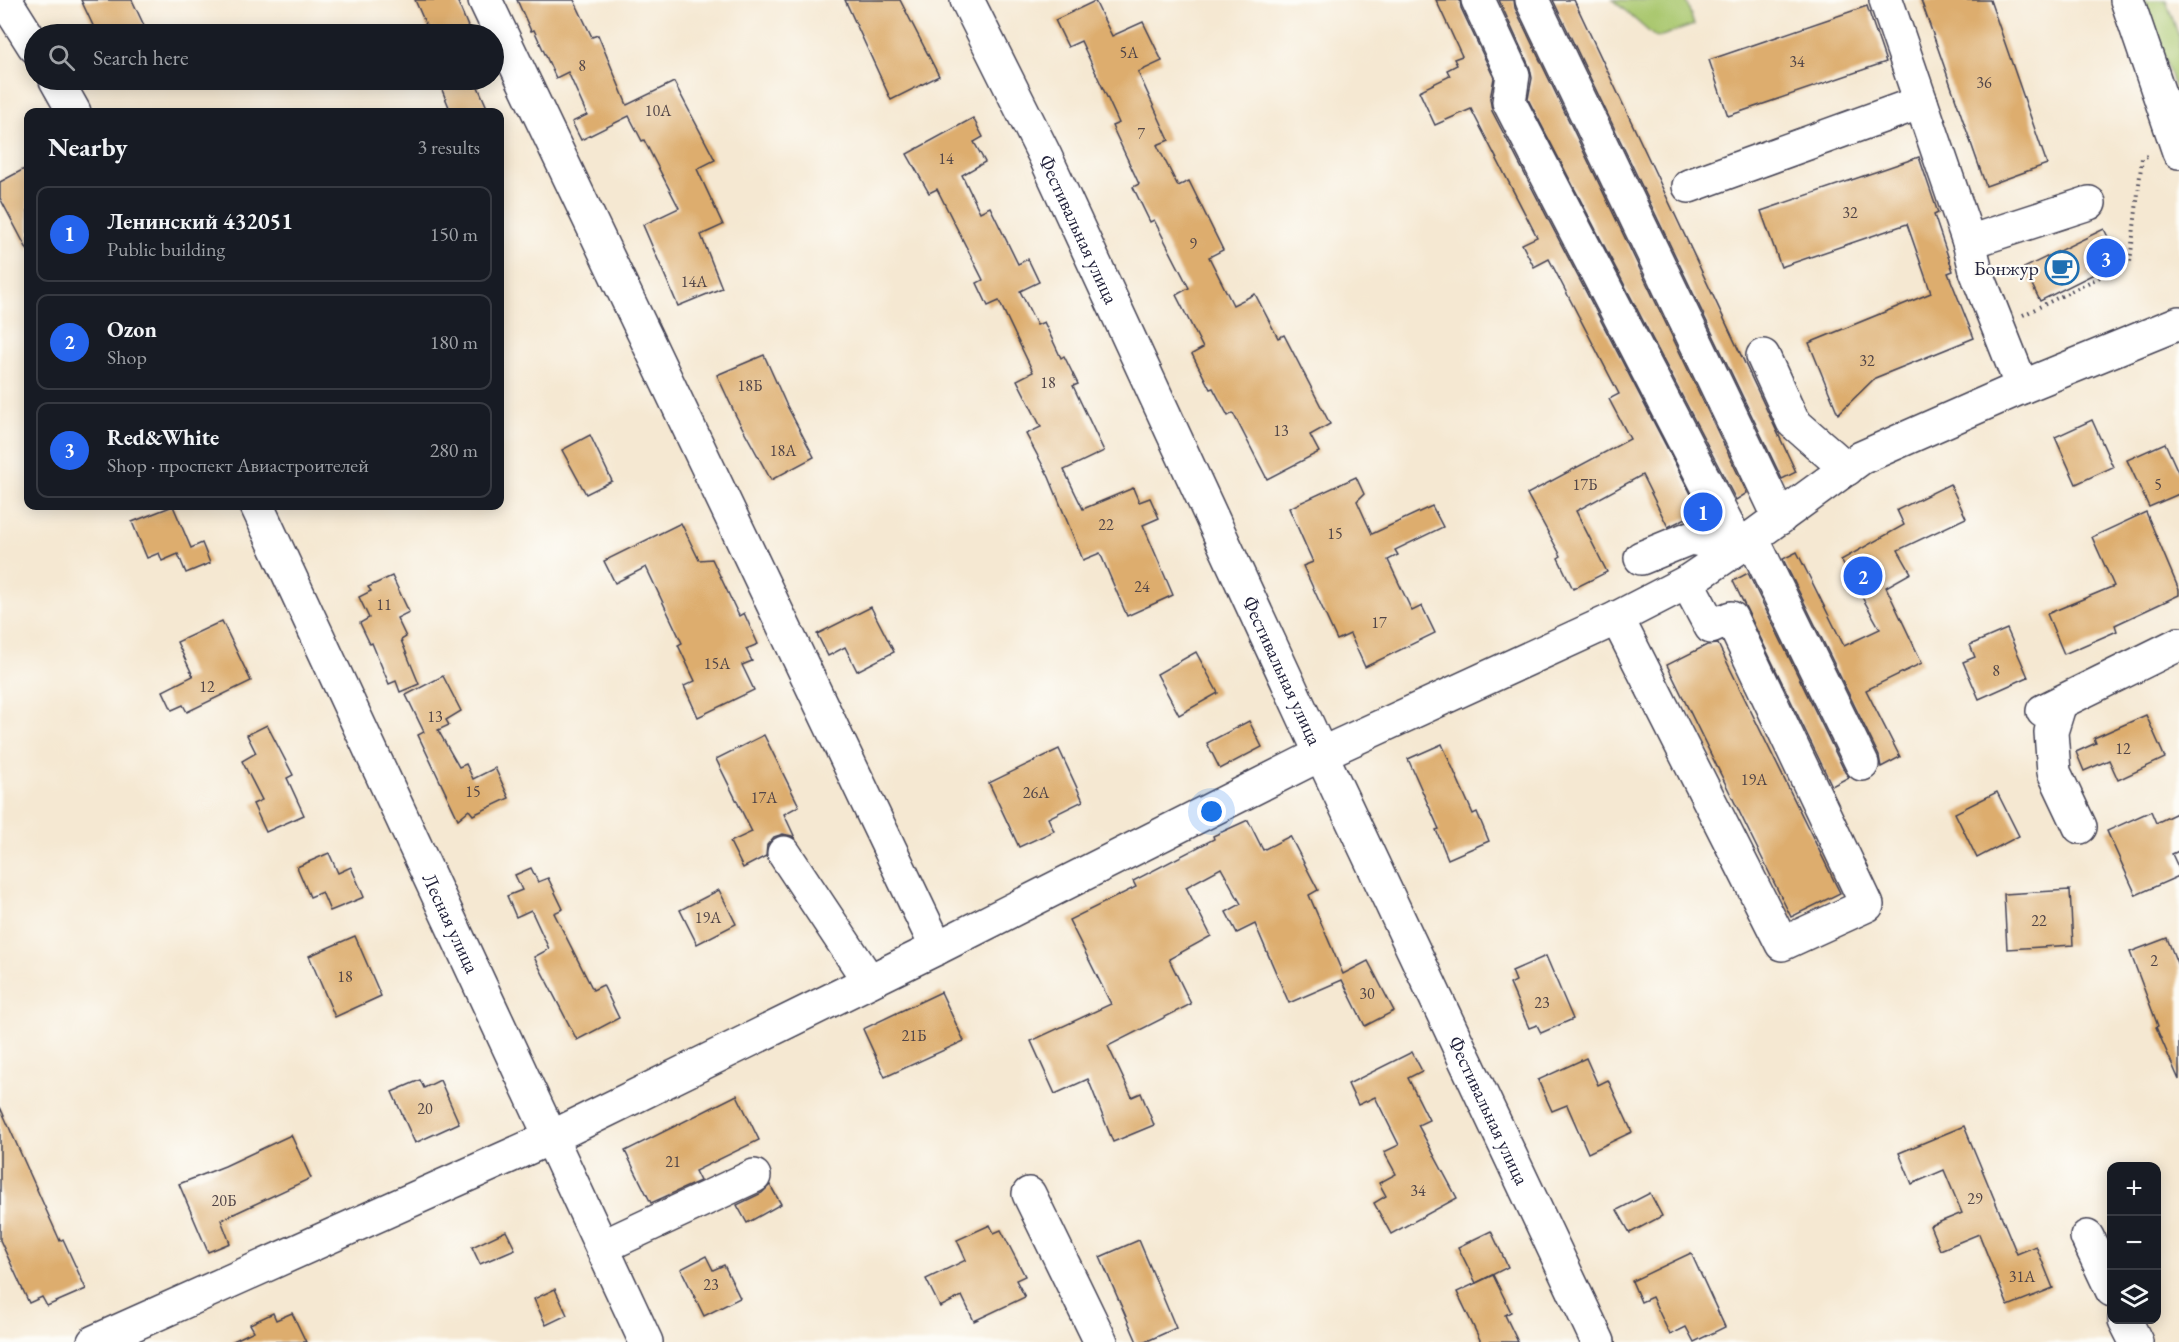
<!DOCTYPE html>
<meta charset="utf-8">
<style>
:root{--surface:#171b24;--page:#242831;--text:#f1f3f6;--muted:#9ea1a6;--line:#363941;--accent:#2563eb}
body{margin:0;font-family:"EB Garamond",serif;background:var(--page);color:var(--text)}
.controls{position:absolute;right:18px;bottom:18px;display:grid;overflow:hidden;border-radius:12px;box-shadow:0 3px 15px #0003}
.controls button{width:54px;height:54px;display:grid;place-items:center;padding:0;border:0;border-bottom:2px solid var(--line);background:var(--surface);color:var(--text);font:30px sans-serif}
.you{position:absolute;left:1212px;top:812px;width:21px;height:21px;margin:-15px;border:4px solid #fff;border-radius:50%;background:#1a73e8;box-shadow:0 0 0 9px #1a73e833}
.badge{display:grid;place-items:center;width:39px;height:39px;border-radius:50%;background:var(--accent);color:#fff;font-size:20px;font-weight:700}
.pin{position:absolute;translate:-50% -50%;border:3px solid #fff;box-shadow:0 2px 6px #0006}
.list{margin:0;padding:0;list-style:none}
h2{display:flex;justify-content:space-between;align-items:center;height:78px;margin:0;padding:0 24px;font-size:26px}
h2 small{font-size:20px;font-weight:400;color:var(--muted)}
.list li{display:grid;grid-template-columns:39px 1fr auto;gap:18px;align-items:center;box-sizing:border-box;height:96px;margin:0 12px 12px;padding:0 12px;border:2px solid var(--line);border-radius:12px}
.list b{display:block;font-size:22px;white-space:nowrap}
.list p{margin:0;font-size:20px;white-space:nowrap;color:var(--muted)}
.list em{font-size:20px;font-style:normal;color:var(--muted)}
.icon{flex:none;width:33px;height:33px;fill:none;stroke:currentColor;stroke-width:2;stroke-linecap:round;stroke-linejoin:round}
.map{position:relative;flex:none;width:2179px;height:1342px;overflow:hidden}
.search{position:absolute;background:var(--surface);box-shadow:0 3px 15px #0003;left:24px;top:24px;width:480px;height:66px;display:flex;align-items:center;gap:15px;box-sizing:border-box;padding:0 21px;border-radius:33px;color:var(--muted);font-size:22px}
.panel{position:absolute;background:var(--surface);box-shadow:0 3px 15px #0003;left:24px;top:108px;width:480px;height:402px;border-radius:12px}
.map>svg:first-child{display:block}
.green{fill:#aac86f;stroke:#667555;stroke-width:1.5}
.building{fill:#ddad6e}
.lines{fill:none;stroke-linecap:round;stroke-linejoin:round}
.minor-casing{stroke:#424052;stroke-width:36}
.major-casing{stroke:#424052;stroke-width:36}
.path{stroke:#424052;stroke-width:4;stroke-dasharray:1.5 4.5;stroke-linecap:butt}
.minor{stroke:#fff;stroke-width:33}
.major{stroke:#fff;stroke-width:33}
.labels{text-anchor:middle;stroke-width:4.5;stroke-linejoin:round;paint-order:stroke}
.number-label{font-size:16px;fill:#514548}
.street-label{font-size:20px;fill:#22223b;stroke:#fdfcf7}
.poi-label{font-size:20px;fill:#22223b;stroke:#fdfcf7;text-anchor:end}
</style>
<div class="map">
<svg width="2179" height="1342" viewBox="0 0 2179 1342">
<rect width="100%" height="100%" fill="#fdfcf7"/>
<filter id="ink" filterUnits="userSpaceOnUse"><feTurbulence type="fractalNoise" baseFrequency=".0167" numOctaves="2"/><feDisplacementMap in="SourceGraphic" scale="12" xChannelSelector="R" yChannelSelector="G"/><feConvolveMatrix kernelMatrix="1 2 1 2 8 2 1 2 1" color-interpolation-filters="sRGB"/></filter>
<filter id="wash" filterUnits="userSpaceOnUse"><feTurbulence type="fractalNoise" baseFrequency=".008" numOctaves="4" result="noise"/><feDisplacementMap in="SourceGraphic" scale="24" xChannelSelector="R" yChannelSelector="G"/><feGaussianBlur stdDeviation="1.35" result="paint"/><feColorMatrix in="noise" values="0 0 0 0 0 0 0 0 0 0 0 0 0 0 0 0 0 1.4 0 .05"/><feComposite in="paint" operator="in"/></filter>
<g filter="url(#wash)">
<rect width="100%" height="100%" fill="#f5e8d2"/>
<!-- green -->
<g class="green">
<path d="M1613 0H1686L1694 25 1656 38Z"/>
<path d="M2144 0H2166L2179 37V101Z"/>
</g>
<g id="blocks">
<!-- building -->
<g class="building">
<path d="M81 0H132L148 34H97Z"/>
<path d="M415 0H457L471 34H430Z"/>
<path d="M517 0H574L592 37 598 35 627 105 674 82 715 160 697 169 723 225 701 235 722 288 678 306 643 225 679 208 644 140 642 141 629 116 581 140 572 122 587 115 568 72 556 78 534 30 531 31Z"/>
<path d="M845 0H900L939 76 891 100Z"/>
<path d="M1436 0H1460L1461 8 1494 78 1490 99 1492 111 1704 519 1687 520 1686 518 1668 527 1642 475 1576 511 1607 572 1573 589 1558 558 1561 556 1527 494 1630 439 1609 399 1619 394 1549 259 1534 267 1522 244 1537 237 1471 109 1435 125 1419 91 1450 76 1447 70 1457 65 1454 59 1462 56Z"/>
<path d="M1499 0H1514L1515 8 1747 493 1736 500 1528 99 1532 78 1530 68Z"/>
<path d="M1553 0H1574L1796 472 1782 479Z"/>
<path d="M1921 0H1990L2047 164 1986 186Z"/>
<path d="M1095 1 1112 36 1143 22 1162 61 1138 72 1169 140 1157 145 1178 186 1189 181 1223 250 1209 257 1233 305 1255 294 1278 338 1284 335 1330 424 1310 435 1319 452 1267 479 1233 413 1228 416 1213 388 1210 389 1192 354 1203 348 1176 295 1189 288 1154 220 1150 222 1133 187 1139 184 1112 126 1119 123 1081 41 1068 47 1055 20Z"/>
<path d="M1867 6 1886 62 1728 116 1709 60Z"/>
<path d="M438 80H475L489 112H451Z"/>
<path d="M973 118 983 137 974 142 985 162 962 175 980 212 990 207 1018 264 1028 259 1039 282 1020 291 1037 325 1044 322 1061 358 1064 356 1078 384 1073 386 1104 451 1064 470 1083 509 1133 488 1139 502 1150 498 1159 518 1143 525 1173 595 1127 616 1100 553 1083 560 1049 477 1026 434 1041 427 1017 380 1033 372 999 301 988 306 977 283 983 280 937 189 929 193 907 154Z"/>
<path d="M1919 157 1938 213 1934 215 1953 271 1948 273 1974 338 1875 378 1838 414 1809 343 1931 293 1907 224 1781 267 1761 211Z"/>
<path d="M28 167V251L0 198V182Z"/>
<path d="M2104 229 2120 261 2040 301 2024 268Z"/>
<path d="M764 355 786 404 814 457 771 480 736 416 717 375Z"/>
<path d="M2092 420 2113 467 2076 484 2055 437Z"/>
<path d="M590 435 612 481 586 494 562 450Z"/>
<path d="M2165 443 2179 474V494L2149 507 2127 460Z"/>
<path d="M1356 477 1364 494 1357 501 1372 534 1432 506 1443 527 1395 550 1398 555 1388 560 1412 611 1422 606 1435 633 1365 667 1350 634 1337 640 1303 566 1313 562 1289 508Z"/>
<path d="M1950 484 1966 518 1898 550 1911 573 1886 587 1922 663 1866 690 1900 757 1881 767 1879 756 1783 559 1797 552 1844 646 1880 629 1841 560 1904 525 1897 510Z"/>
<path d="M173 506 191 548 202 543 210 563 186 573 178 554 162 561 159 553 147 558 132 522Z"/>
<path d="M2146 512 2179 590V595L2115 625 2117 631 2064 654 2047 614 2114 586 2092 537Z"/>
<path d="M681 523 699 560 712 559 739 616 744 613 758 644 746 649 752 661 742 665 754 690 698 717 684 686 695 681 678 645 682 643 646 567 615 583 604 561Z"/>
<path d="M1748 573 1845 772 1849 777 1832 786 1733 581Z"/>
<path d="M392 576 409 612 397 618 406 637 401 640 419 684 400 692 396 681 389 684 372 643 370 644 360 623 369 618 359 597 371 591 368 587Z"/>
<path d="M871 607 894 652 857 671 845 647 828 656 817 634Z"/>
<path d="M222 621 251 681 187 712 183 705 172 710 163 691 193 676 177 642Z"/>
<path d="M2007 629 2028 677 1979 699 1963 662 1975 657 1970 645Z"/>
<path d="M1718 644 1840 893 1791 917 1667 665 1707 645Z"/>
<path d="M1196 652 1218 693 1179 715 1157 674Z"/>
<path d="M443 676 461 711 446 720 449 725 438 730 459 767 466 764 473 779 495 768 509 798 473 815 469 810 458 819 418 735 424 732 406 695Z"/>
<path d="M2146 715 2165 758 2118 780 2109 760 2084 771 2076 752 2096 743 2094 738Z"/>
<path d="M1249 721 1262 747 1220 769 1207 743Z"/>
<path d="M267 725 293 775 287 778 304 815 266 832 253 804 262 800 242 761 256 753 247 735Z"/>
<path d="M764 735 799 806 784 814 796 840 792 836 783 834 774 837 767 845 766 856 743 868 730 842 752 832 716 759Z"/>
<path d="M1442 744 1473 814 1477 812 1489 841 1448 859 1436 830 1439 829 1408 759Z"/>
<path d="M1059 749 1083 801 1048 818 1054 831 1019 847 989 783Z"/>
<path d="M1997 792 2019 836 1977 858 1955 813Z"/>
<path d="M2151 811 2156 823 2179 812V851L2172 854 2179 869V876L2136 895 2107 831Z"/>
<path d="M1248 820 1263 850 1290 836 1318 890 1309 895 1343 974 1368 961 1394 1011 1365 1026 1342 980 1289 1003 1255 924 1237 933 1226 912 1241 904 1221 868 1186 887 1211 936 1169 959 1191 1004 1108 1046 1132 1097 1141 1093 1154 1125 1113 1142 1088 1079 1055 1094 1031 1041 1111 1004 1069 920 1136 887 1133 881 1214 839 1213 836Z"/>
<path d="M329 853 338 873 351 867 364 897 330 911 322 892 310 897 297 867Z"/>
<path d="M531 868 538 882 548 878 563 909 554 913 593 990 603 985 619 1018 577 1040 534 957 549 949 531 910 516 917 507 896 522 890 515 875Z"/>
<path d="M719 890 736 924 697 944 680 910Z"/>
<path d="M2070 890 2073 945 2007 949 2004 894Z"/>
<path d="M355 936 381 996 335 1017 309 956Z"/>
<path d="M2167 938 2179 968V1080L2156 1027 2158 1026 2130 952Z"/>
<path d="M1546 956 1573 1019 1541 1033 1537 1025 1529 1028 1510 984 1516 981 1512 971Z"/>
<path d="M941 992 964 1041 885 1077 863 1029Z"/>
<path d="M1412 1052 1422 1071 1408 1078 1429 1120 1418 1125 1457 1198 1391 1234 1374 1203 1386 1196 1379 1183 1396 1174 1384 1152 1399 1145 1375 1097 1358 1105 1348 1084Z"/>
<path d="M1586 1058 1598 1085 1608 1080 1632 1132 1588 1153 1567 1105 1552 1111 1538 1080Z"/>
<path d="M420 1080 424 1088 440 1080 459 1123 415 1143 392 1092Z"/>
<path d="M737 1095 759 1140 695 1171 700 1181 651 1203 625 1151Z"/>
<path d="M0 1107 60 1241 63 1239 86 1289 47 1306 42 1297 29 1303 0 1240Z"/>
<path d="M1964 1126 2017 1254 2036 1246 2053 1288 2008 1306 1979 1234 1940 1250 1930 1226 1962 1213 1944 1170 1912 1184 1899 1153Z"/>
<path d="M291 1135 311 1178 221 1220 230 1243 208 1252 179 1184 225 1166Z"/>
<path d="M770 1185 781 1204 747 1223 737 1205 762 1193Z"/>
<path d="M1650 1193 1662 1216 1630 1233 1617 1210Z"/>
<path d="M990 1225 994 1233 1001 1230 1025 1276 1016 1280 1025 1297 974 1321 962 1296 940 1307 926 1279 966 1260 957 1240Z"/>
<path d="M506 1231 515 1249 480 1264 472 1247Z"/>
<path d="M1491 1231 1508 1267 1476 1283 1458 1247Z"/>
<path d="M1139 1240 1176 1328 1145 1342H1137L1100 1257Z"/>
<path d="M1691 1253 1725 1327 1694 1342 1686 1327 1670 1335 1652 1297 1641 1302 1632 1281Z"/>
<path d="M706 1256 713 1270 724 1265 740 1298 704 1316 681 1269Z"/>
<path d="M1493 1275 1511 1312 1505 1315 1518 1342H1481L1457 1292Z"/>
<path d="M555 1289 567 1315 546 1325 534 1299Z"/>
<path d="M273 1313 276 1320 292 1313 306 1342H231L254 1331 250 1324Z"/>
</g>
</g>
</g>
<g filter="url(#ink)">
<use href="#blocks" fill-opacity="0" stroke="#424052" stroke-width="1.5"/>
<g class="lines">
<!-- minor casing -->
<g class="minor-casing">
<g id="minor">
<path d="M5 0 34 46"/>
<path d="M485 0 937 948"/>
<path id="s1" d="M967 0 1045 156 1321 754 1598 1342"/>
<path d="M1478 0 1513 75 1509 102 1739 547"/>
<path d="M1532 0 1780 518"/>
<path d="M1886 0 1969 242 1976 271 2022 387"/>
<path d="M56 80 74 112"/>
<path d="M1689 186 1921 102"/>
<path d="M1969 242 2089 203"/>
<path d="M1763 356 1793 422 1847 469"/>
<path id="s2" d="M257 506 646 1342"/>
<path d="M1752 538 1862 764"/>
<path d="M1641 558 1690 538 1739 547"/>
<path d="M1617 618 1782 944 1867 905 1731 618 1711 627 1687 582"/>
<path d="M2060 703 2051 732 2054 772 2080 827"/>
<path d="M2043 711 2179 644"/>
<path d="M784 853 869 981"/>
<path d="M1029 1194 1101 1342"/>
<path d="M2087 1237 2112 1290"/>
<path d="M602 1247 754 1176"/>
<path d="M2125 1320 2136 1342"/>
<path d="M94 1342 550 1138 937 948 1321 754 1617 618 1687 582 1739 547 1861 458 2022 387 2179 323"/>
</g>
</g>
<!-- major casing -->
<g class="major-casing">
<path id="major" d="M2127 0 2179 152"/>
</g>
<!-- path -->
<path class="path" d="M2023 315 2130 262 2142 158 2150 155"/>
<!-- minor -->
<use href="#minor" class="minor"/>
<!-- major -->
<use href="#major" class="major"/>
</g>
</g>
<!-- icons -->
<defs>
<g id="cafe-ring" transform="scale(1.725)"><circle r="9.5" fill="#fdfcf7" stroke="#1f6fb2" stroke-width="1.5"/><path d="M-5.5-4.5H6V0H3Q3 3.5 0 3.5H-2.5Q-5.5 3.5-5.5 0ZM3-3.2v2h1.7v-2ZM-6 4.5H4V6H-6Z" fill="#1f6fb2"/></g>
</defs>
<g fill-rule="evenodd">
<use href="#cafe-ring" x="2062" y="268"/>
</g>
<g class="labels">
<!-- number labels -->
<g class="number-label">
<text x="1129" y="58">5А</text>
<text x="1797" y="67">34</text>
<text x="582" y="71">8</text>
<text x="1984" y="88">36</text>
<text x="658" y="116">10А</text>
<text x="1141" y="139">7</text>
<text x="946" y="164">14</text>
<text x="1850" y="218">32</text>
<text x="1193" y="249">9</text>
<text x="694" y="287">14А</text>
<text x="1867" y="366">32</text>
<text x="1048" y="388">18</text>
<text x="750" y="391">18Б</text>
<text x="1281" y="436">13</text>
<text x="783" y="456">18А</text>
<text x="1585" y="490">17Б</text>
<text x="2158" y="490">5</text>
<text x="1106" y="530">22</text>
<text x="1335" y="539">15</text>
<text x="1142" y="592">24</text>
<text x="384" y="610">11</text>
<text x="1379" y="628">17</text>
<text x="717" y="669">15А</text>
<text x="1996" y="676">8</text>
<text x="207" y="692">12</text>
<text x="435" y="722">13</text>
<text x="2123" y="754">12</text>
<text x="1754" y="785">19А</text>
<text x="473" y="797">15</text>
<text x="1036" y="798">26А</text>
<text x="764" y="803">17А</text>
<text x="708" y="923">19А</text>
<text x="2039" y="926">22</text>
<text x="2154" y="966">2</text>
<text x="345" y="982">18</text>
<text x="1367" y="999">30</text>
<text x="1542" y="1008">23</text>
<text x="914" y="1041">21Б</text>
<text x="425" y="1114">20</text>
<text x="673" y="1167">21</text>
<text x="1418" y="1196">34</text>
<text x="1975" y="1204">29</text>
<text x="224" y="1206">20Б</text>
<text x="2022" y="1282">31А</text>
<text x="711" y="1290">23</text>
</g>
<!-- street labels -->
<g class="street-label">
<text dy="7" stroke="none"><textPath href="#s1" startOffset="255">Фестивальная улица</textPath></text>
<text dy="7" stroke="none"><textPath href="#s1" startOffset="741">Фестивальная улица</textPath></text>
<text dy="7" stroke="none"><textPath href="#s2" startOffset="460">Лесная улица</textPath></text>
<text dy="7" stroke="none"><textPath href="#s1" startOffset="1227">Фестивальная улица</textPath></text>
</g>
<!-- poi labels -->
<g class="poi-label">
<text x="2039" y="275">Бонжур</text>
</g>
</g>
</svg>
<div class="controls">
<button>+</button>
<button>−</button>
<button><svg class="icon" aria-label="layers" viewBox="0 0 24 24"><path d="M12 4l9 5-9 5-9-5zM3 14l9 5 9-5"/></svg></button>
</div>
<div class="you"></div>
<div class="pin badge" style="left:1703px;top:512px">1</div>
<div class="pin badge" style="left:1863px;top:576px">2</div>
<div class="pin badge" style="left:2106px;top:258px">3</div>
<div class="search"><svg class="icon" aria-label="search" viewBox="0 0 24 24"><circle cx="10" cy="10" r="6"/><path d="M15 15l6 6"/></svg>Search here</div>
<section class="panel">
<h2>Nearby<small>3 results</small></h2>
<ul class="list">
<li><span class="badge">1</span><div><b>Ленинский 432051</b><p>Public building</p></div><em>150 m</em></li>
<li><span class="badge">2</span><div><b>Ozon</b><p>Shop</p></div><em>180 m</em></li>
<li><span class="badge">3</span><div><b>Red&amp;White</b><p>Shop · проспект Авиастроителей</p></div><em>280 m</em></li>
</ul>
</section>
</div>
